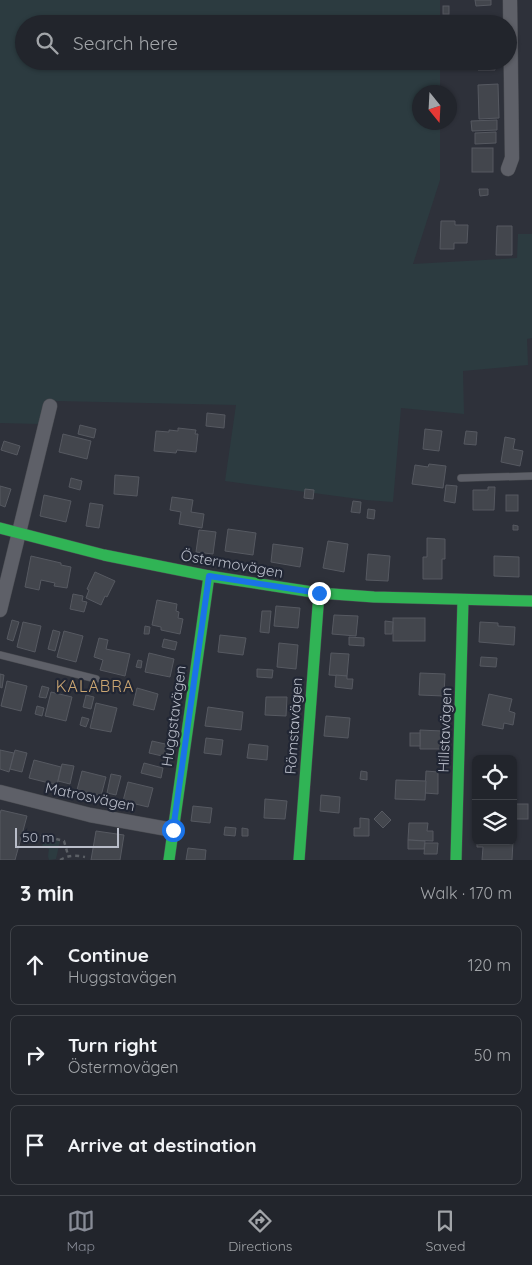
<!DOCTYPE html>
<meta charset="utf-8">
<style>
:root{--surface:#22252c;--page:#2e3138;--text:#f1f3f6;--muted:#a2a5a9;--line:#3f4248;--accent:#888c97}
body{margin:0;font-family:Quicksand,sans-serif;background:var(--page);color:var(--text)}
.controls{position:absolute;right:15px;bottom:15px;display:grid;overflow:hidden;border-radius:8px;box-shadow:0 1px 4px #0004}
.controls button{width:45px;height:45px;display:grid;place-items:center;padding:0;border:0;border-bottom:1px solid var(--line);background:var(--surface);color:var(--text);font:25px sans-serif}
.compass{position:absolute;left:412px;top:85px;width:45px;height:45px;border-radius:50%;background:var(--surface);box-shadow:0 1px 4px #0004;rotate:162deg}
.scale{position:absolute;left:15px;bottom:12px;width:104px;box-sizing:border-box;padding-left:5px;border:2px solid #b9bdc9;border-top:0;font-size:14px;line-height:18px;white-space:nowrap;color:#b9bdc9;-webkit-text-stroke:4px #212634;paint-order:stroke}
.stop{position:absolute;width:15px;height:15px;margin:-11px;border:4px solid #1a73e8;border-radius:50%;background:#fff}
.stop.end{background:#1a73e8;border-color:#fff;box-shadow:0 1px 5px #0008}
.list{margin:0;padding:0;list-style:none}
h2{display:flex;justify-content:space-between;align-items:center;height:65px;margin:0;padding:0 20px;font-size:21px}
h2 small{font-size:16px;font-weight:400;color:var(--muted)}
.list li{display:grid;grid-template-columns:32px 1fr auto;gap:15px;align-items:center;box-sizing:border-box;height:80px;margin:0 10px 10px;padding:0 10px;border:1px solid var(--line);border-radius:8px}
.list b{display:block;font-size:19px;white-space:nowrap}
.list p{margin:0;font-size:16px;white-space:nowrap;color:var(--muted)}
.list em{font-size:16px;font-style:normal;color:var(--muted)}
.icon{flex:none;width:28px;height:28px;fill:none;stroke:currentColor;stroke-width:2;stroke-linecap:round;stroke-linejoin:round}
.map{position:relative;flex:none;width:532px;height:860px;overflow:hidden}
.search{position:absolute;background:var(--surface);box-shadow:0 1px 4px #0004;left:15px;right:15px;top:15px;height:55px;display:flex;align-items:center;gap:12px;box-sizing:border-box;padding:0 18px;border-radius:28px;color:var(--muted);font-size:19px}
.sheet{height:335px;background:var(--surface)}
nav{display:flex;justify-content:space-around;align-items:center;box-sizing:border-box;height:70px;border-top:1px solid var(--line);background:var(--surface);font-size:14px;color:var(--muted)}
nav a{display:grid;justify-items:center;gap:2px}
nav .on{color:var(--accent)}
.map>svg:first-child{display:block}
.green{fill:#2c3b40}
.building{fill:#43464d;stroke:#565961}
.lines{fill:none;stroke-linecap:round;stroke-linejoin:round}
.lane-casing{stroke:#4a4c52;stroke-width:8}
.street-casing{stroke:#4a4c52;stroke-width:15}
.fast-casing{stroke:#4a4c52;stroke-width:12}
.path{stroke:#5b5f65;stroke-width:2.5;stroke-dasharray:4 4;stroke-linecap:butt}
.lane{stroke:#5e6068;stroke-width:7}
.street{stroke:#5e6068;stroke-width:14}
.fast{stroke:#30b455;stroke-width:11}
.route{stroke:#1a73e8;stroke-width:6}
.labels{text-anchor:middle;stroke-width:4.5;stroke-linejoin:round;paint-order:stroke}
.street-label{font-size:15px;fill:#b9bdc9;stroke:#212634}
.neighbourhood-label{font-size:16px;letter-spacing:1px;fill:#cba672;stroke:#212634}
</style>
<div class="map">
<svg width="532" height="860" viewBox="0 0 532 860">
<rect width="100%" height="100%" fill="#2e313a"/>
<!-- green -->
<g class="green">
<path d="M0 0H440V24H24V61H440V92H420V122L440 123V180L413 264 517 258 518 234H532V338L527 339 528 365 463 371 464 414 401 408 393 502 366 500 225 481 236 405 57 401 47 399 40 424 0 423Z"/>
<path d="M44 838 60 841 56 859 49 860 48 856 49 849 42 847Z"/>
</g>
<!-- building -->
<g class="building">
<path d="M475 0H491V5L476 6Z"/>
<rect x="443" y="6" width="6" height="8"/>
<path d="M478 61H494L495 70H478Z"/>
<path d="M498 84 499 118 479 119 478 85Z"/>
<path d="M497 120V130L472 131 471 121Z"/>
<path d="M496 132V143L475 144V133Z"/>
<rect x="472" y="148" width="21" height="24"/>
<path d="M479 189H488V195L480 196Z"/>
<path d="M441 221H455V225H468L467 243H454V249H440Z"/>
<path d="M497 226H512V255H496Z"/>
<path d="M207 413 225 415 224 428 206 426Z"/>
<path d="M80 425 96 429 94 438 78 434Z"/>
<path d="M178 428 196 430 195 434H198L196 452 177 450 176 453 154 451 156 431 169 432V430L178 431Z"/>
<path d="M425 429 442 431 439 451 423 449Z"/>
<path d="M466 431 477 432 476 445 464 444Z"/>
<path d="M63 434 91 441 87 459 59 452Z"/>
<path d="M505 437 515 439 513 449 523 451 520 466 501 462Z"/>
<path d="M4 441 20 446 17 455 1 450Z"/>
<path d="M429 464 446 466 443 488 412 484 415 465 428 467Z"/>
<path d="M115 475 139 477 137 496 114 494Z"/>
<path d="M71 478 82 481 80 490 69 487Z"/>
<path d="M446 485 457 486 455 503 444 501Z"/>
<path d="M0 486 11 489 5 507 0 505Z"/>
<path d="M488 487H495L494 510H473V490H488Z"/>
<path d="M305 489 314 490 313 499 304 498Z"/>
<path d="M44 495 71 501 66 522 40 516Z"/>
<rect x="506" y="495" width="12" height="16"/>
<path d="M172 497 193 500 191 512 204 514 202 528 179 524 181 512 170 510Z"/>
<path d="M353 501 361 502 360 513 351 512Z"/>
<path d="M90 503 103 505 99 528 86 526Z"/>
<path d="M368 509 375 510 374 519 367 518Z"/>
<path d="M513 525 518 526V530H513Z"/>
<path d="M228 529 256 533 253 555 225 551Z"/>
<path d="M199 530 216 532 213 554 196 552Z"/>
<path d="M427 538 445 539V559H442V579H423V557H427Z"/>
<path d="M328 541 348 544 344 572 323 568Z"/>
<path d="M273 544 303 548 300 567 271 562Z"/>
<path d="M368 554 390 556 388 581 366 580Z"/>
<path d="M31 556 61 563V565L71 567 67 588 54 586 55 583 41 580 39 590 25 587Z"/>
<path d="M494 556 519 557V577L494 576Z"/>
<path d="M95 572 115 581 107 597 105 596 101 605 86 598 89 590 87 589Z"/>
<path d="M73 594 83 596 82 601 87 602 84 612 70 609Z"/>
<path d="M157 600 177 604 176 611 179 612 178 618 183 619 180 634 161 630V627L152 625Z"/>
<path d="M276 606 300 608 298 628 274 626Z"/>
<path d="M262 611H271L269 633 260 632Z"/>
<path d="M334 615 358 616 356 636 332 634Z"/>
<rect x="393" y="618" width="32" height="23"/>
<path d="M12 620 19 622 13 641 7 639Z"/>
<path d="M385 621 393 622 392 634H385Z"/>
<path d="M23 622 41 626 35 652 17 647Z"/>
<path d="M480 622 498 623V626L515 627 514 645 479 642Z"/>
<path d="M145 626 150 627 149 634H144Z"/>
<path d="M53 630 60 632 55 651 48 649Z"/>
<path d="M64 631 83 636 76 662 57 657Z"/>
<path d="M220 635 246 638 243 655 218 652Z"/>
<path d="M349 637 364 638V646L349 645Z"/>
<path d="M99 638 108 640 106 649 130 654 125 676 100 670 103 660 94 657Z"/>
<path d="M164 639 177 642 175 650 162 647Z"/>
<path d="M279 643 298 645 296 669 277 667Z"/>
<path d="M149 653 174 659 170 677 145 672Z"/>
<path d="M331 653 349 654 347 676 329 675Z"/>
<path d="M481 657 497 658 496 667 480 666Z"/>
<path d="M138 660 142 661 141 668 136 667Z"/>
<path d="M257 669 273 670 272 678 257 677Z"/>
<path d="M420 673 445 674 444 696 419 695Z"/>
<path d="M0 674 4 675 2 688 0 687Z"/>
<path d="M336 675 347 676V679H353L352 689 335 687Z"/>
<path d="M7 681 27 686 21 711 1 706Z"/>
<path d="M42 686 49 688 46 698 39 697Z"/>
<path d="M137 688 158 694 154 710 133 705Z"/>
<path d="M51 692 72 697 66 721 45 716Z"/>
<path d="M489 694 512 699 509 711 515 713 513 725 504 723 503 729 482 725Z"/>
<path d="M86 695 94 697 91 709 83 707Z"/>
<path d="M266 697H287L286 716 265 715Z"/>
<path d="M96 703 117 708 111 732 90 728Z"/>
<path d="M37 706 44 708 42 716 35 714Z"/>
<path d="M208 707 243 712 241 730 205 726Z"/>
<path d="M326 716 350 718 348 738 324 736Z"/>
<path d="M82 717 89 719 86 727 80 725Z"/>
<path d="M420 730 442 731 441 749H420Z"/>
<rect x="410" y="733" width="10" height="13"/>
<path d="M206 738 223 740 221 755 204 753Z"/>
<path d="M152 741 174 746 171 758 149 753Z"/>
<path d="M249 744 268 746 267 760 247 758Z"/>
<path d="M0 750 14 753 9 772 0 769Z"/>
<path d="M15 750 27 753 22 772 10 769Z"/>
<path d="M34 760 61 767 57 785 29 778Z"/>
<path d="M144 763 163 768 161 778 141 773Z"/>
<path d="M62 764 74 766 70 784 58 781Z"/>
<path d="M82 771 106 777 101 796 77 790Z"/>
<path d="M361 771 367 772V780L360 779Z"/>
<path d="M426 771 438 772V794L425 793Z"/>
<path d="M111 774 121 776 116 795 107 793Z"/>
<path d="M396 780 426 781 425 800 395 799Z"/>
<path d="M128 782 153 788 148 807 123 801Z"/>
<path d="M321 795 340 797 339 813 320 811Z"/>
<path d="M265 799 287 801 285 819 264 818Z"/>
<rect x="513" y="804" width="15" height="15"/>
<path d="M193 806 212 808 210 823 191 821Z"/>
<path d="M1 810 27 816 15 860H0V814Z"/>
<path d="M382 811 391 820 383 828 374 819Z"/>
<path d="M360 818 369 819V836H354V828H360Z"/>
<path d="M409 823H428L427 831H433V841L408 840Z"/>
<path d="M225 827 236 828 235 836 224 835Z"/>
<path d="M242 828 248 829V836H242Z"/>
<path d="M96 831 124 835 120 860H91Z"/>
<path d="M408 840 425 841 424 849H408Z"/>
<path d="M477 841H513L512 860H482L483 847H477Z"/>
<path d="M425 843H438L437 854H424Z"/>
<path d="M188 848 206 850 205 860H186Z"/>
</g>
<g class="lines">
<!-- lane casing -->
<g class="lane-casing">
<g id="lane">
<path d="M461 478 532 476"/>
<path d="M0 655 96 679"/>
</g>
</g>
<!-- street casing -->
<g class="street-casing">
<g id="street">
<path d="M508 169 512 158 510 0"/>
<path d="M0 610 50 406"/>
<path d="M0 792 90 815 173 830"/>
</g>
</g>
<!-- fast casing -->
<g class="fast-casing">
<g id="fast">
<path d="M0 528 104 555 209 576 319 593 374 597 532 601"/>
<path d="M169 860 209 576"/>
<path d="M299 860 319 593"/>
<path d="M456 860 463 600"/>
</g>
</g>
<!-- path -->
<g class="path">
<path d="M33 833 64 841 68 855"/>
<path d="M60 860C69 855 75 855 85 857"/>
</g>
<!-- lane -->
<use href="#lane" class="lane"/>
<!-- street -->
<use href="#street" class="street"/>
<!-- fast -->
<use href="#fast" class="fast"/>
</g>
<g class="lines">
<!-- route -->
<path class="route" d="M173 830 209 576 319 593"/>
</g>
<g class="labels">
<!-- street labels -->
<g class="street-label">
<text transform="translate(232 564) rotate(10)" y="5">Östermovägen</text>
<text transform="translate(174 716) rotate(-82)" y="5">Huggstavägen</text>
<text transform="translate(294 726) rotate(-86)" y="5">Römstavägen</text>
<text transform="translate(445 730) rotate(-88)" y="5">Hillstavägen</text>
<text transform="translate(90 797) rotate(12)" y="5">Matrosvägen</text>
</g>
<!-- neighbourhood labels -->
<g class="neighbourhood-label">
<text x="95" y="692">KALABRA</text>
</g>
</g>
</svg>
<div class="controls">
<button><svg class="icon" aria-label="locate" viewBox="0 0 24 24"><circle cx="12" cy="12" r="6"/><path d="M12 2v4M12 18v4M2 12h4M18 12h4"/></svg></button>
<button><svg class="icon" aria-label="layers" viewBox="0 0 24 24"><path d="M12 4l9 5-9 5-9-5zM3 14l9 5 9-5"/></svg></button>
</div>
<svg class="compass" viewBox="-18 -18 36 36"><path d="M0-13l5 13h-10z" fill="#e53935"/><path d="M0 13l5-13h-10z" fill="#a2a5a9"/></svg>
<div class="scale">50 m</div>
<div class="stop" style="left:173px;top:830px"></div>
<div class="stop end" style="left:319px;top:593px"></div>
<div class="search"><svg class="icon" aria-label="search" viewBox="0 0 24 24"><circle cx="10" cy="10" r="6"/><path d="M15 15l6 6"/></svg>Search here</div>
</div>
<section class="sheet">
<h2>3 min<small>Walk · 170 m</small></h2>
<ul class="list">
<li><svg class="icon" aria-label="ahead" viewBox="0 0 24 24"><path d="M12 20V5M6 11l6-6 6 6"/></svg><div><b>Continue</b><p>Huggstavägen</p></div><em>120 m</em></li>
<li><svg class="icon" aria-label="right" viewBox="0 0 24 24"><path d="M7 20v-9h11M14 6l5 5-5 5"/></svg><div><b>Turn right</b><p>Östermovägen</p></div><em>50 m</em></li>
<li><svg class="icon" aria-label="arrive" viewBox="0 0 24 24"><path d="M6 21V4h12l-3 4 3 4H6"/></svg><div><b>Arrive at destination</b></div></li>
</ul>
</section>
<nav>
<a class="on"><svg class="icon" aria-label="map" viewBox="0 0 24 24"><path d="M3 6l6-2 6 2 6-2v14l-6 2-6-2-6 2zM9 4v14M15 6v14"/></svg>Map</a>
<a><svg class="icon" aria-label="directions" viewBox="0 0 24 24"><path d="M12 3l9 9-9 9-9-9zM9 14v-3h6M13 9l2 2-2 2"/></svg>Directions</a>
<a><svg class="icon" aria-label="saved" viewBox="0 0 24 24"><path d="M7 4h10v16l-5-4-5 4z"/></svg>Saved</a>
</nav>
